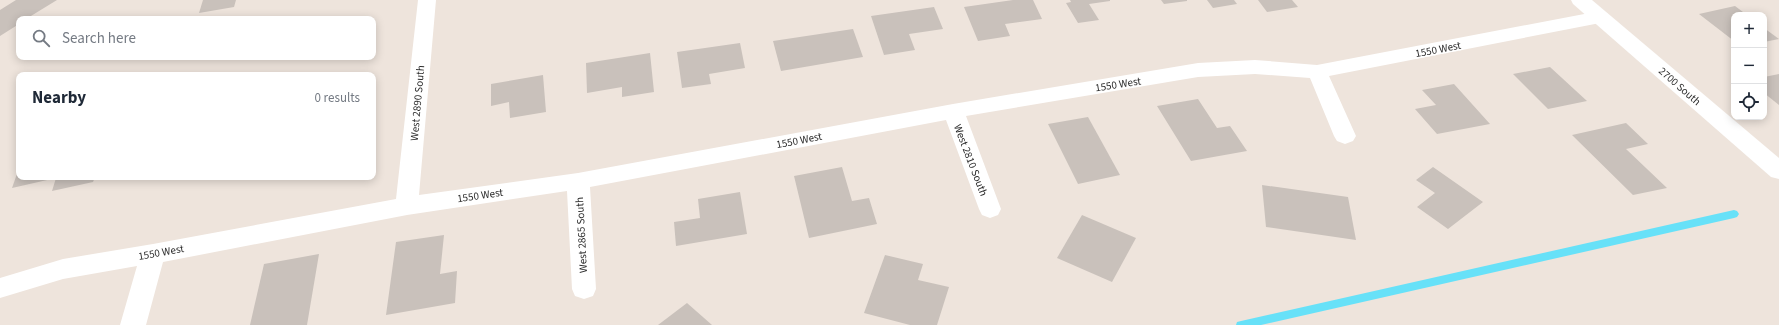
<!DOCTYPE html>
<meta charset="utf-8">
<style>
:root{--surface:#fff;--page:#f2f2f3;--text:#1f2937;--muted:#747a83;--line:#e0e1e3}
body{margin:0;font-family:"Source Sans 3",sans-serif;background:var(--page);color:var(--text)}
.controls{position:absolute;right:12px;top:12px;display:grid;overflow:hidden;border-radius:8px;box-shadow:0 2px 10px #0003}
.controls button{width:36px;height:36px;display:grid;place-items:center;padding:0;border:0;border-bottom:1px solid var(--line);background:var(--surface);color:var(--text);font:20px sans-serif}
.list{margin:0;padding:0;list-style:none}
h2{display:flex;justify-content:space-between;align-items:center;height:52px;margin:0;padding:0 16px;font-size:17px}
h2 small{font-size:13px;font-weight:400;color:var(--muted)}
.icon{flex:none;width:22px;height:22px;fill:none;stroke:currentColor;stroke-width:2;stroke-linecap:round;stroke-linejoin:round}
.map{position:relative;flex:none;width:1779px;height:325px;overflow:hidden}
.search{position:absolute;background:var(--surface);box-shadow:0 2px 10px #0003;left:16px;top:16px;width:360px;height:44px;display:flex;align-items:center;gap:10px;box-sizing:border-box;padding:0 14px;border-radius:8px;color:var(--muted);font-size:15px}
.panel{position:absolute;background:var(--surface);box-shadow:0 2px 10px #0003;left:16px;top:72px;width:360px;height:108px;border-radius:8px}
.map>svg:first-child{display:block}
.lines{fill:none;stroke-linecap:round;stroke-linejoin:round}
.stream{fill:#67e1f8;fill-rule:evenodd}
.building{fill:#c9c1bb}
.minor{fill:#fff;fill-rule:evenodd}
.secondary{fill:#fff;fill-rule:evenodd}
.labels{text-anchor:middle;stroke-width:3;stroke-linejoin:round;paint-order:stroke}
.street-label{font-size:11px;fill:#2b2b2b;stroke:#fff}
</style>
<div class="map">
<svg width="1779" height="325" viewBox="0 0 1779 325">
<rect width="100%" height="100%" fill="#eee4dc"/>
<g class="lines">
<!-- stream -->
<path class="stream" d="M1734 210 1737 211 1739 214 1737 217 1734 218 1261 325H1236L1237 322 1241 321Z"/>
</g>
<!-- building -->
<g class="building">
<path d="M16 0H57L26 19H19V24L0 36V10Z"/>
<path d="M203 0H236L234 7 199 13Z"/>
<path d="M1013 0H1033L1042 19 1005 24 1010 36 978 41 964 7Z"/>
<path d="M1070 0H1110V1L1089 4 1099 20 1078 23 1066 3 1071 2Z"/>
<path d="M1161 0H1187V1L1164 4Z"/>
<path d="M1207 0H1234L1237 4 1213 8Z"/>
<path d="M1258 0H1292L1298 7 1267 12Z"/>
<path d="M1735 6 1747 15H1734V41L1699 14Z"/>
<path d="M934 7 943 29 909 34 915 50 884 55 871 16Z"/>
<path d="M1764 28 1779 39 1764 42Z"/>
<path d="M853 29 863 57 781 71 773 41Z"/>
<path d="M740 43 745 68 709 74 711 84 682 88 677 52Z"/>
<path d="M650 53 654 92 622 97V87L587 93 586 63Z"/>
<path d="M1550 67 1587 101 1548 109 1513 74Z"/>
<path d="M1779 74V105L1764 93V77Z"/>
<path d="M543 75 546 112 510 118 509 102 491 106V84Z"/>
<path d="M1454 84 1490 124 1437 134 1415 109 1436 105 1422 90Z"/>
<path d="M1198 99 1217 128 1230 126 1247 151 1191 161 1157 106Z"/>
<path d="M1088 117 1120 175 1078 184 1048 124Z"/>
<path d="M1626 123 1648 144 1626 149 1667 188 1633 195 1572 135Z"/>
<path d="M842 167 852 201 869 198 877 224 809 238 794 176Z"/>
<path d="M1433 167 1483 202 1448 229 1417 207 1435 193 1416 180Z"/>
<path d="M19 168V177H95L93 182 52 191 56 178 12 188Z"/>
<path d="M1262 185 1348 197 1356 240 1266 227Z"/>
<path d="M740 192 747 234 676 246 674 222 700 218 698 199Z"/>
<path d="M1082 215 1136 238 1112 282 1057 258Z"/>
<path d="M444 235 440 274 457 271 455 303 386 315 396 242Z"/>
<path d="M319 254 307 325H250L264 264Z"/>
<path d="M885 255 923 264 918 280 949 287 937 325H910L864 313Z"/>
<path d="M687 303 712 325H658Z"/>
</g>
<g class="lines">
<!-- minor -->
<path class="minor" d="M418 0H436L419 195 578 173 953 104 1198 63 1255 60 1317 65 1600 11 1607 13 1610 17 1607 21 1600 23 1329 76 1356 136 1353 141 1345 144 1337 141 1334 136 1310 78 1255 74 1198 77 966 116 1001 209 998 215 990 218 982 215 979 209 946 120 590 187 596 289 593 296 584 299 575 296 572 289 567 191 407 215 163 262 146 325H120L137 266 63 279 0 298V278L63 259 153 244 396 199Z"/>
<!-- secondary -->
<path class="secondary" d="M1571 0H1592L1779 158V179L1771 177 1573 4Z"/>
</g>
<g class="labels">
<!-- street labels -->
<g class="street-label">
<text transform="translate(1438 49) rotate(-11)" y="4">1550 West</text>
<text transform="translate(1118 84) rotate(-9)" y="4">1550 West</text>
<text transform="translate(1680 86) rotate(41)" y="4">2700 South</text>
<text transform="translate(417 103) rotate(-85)" y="4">West 2890 South</text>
<text transform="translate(799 140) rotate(-11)" y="4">1550 West</text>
<text transform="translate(971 160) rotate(69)" y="4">West 2810 South</text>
<text transform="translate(480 195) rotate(-8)" y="4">1550 West</text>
<text transform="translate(581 235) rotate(-93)" y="4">West 2865 South</text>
<text transform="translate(161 252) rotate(-10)" y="4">1550 West</text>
</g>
</g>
</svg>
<div class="controls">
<button>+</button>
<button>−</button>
<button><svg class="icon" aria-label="locate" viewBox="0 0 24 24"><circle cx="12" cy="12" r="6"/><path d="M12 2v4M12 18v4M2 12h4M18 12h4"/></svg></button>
</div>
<div class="search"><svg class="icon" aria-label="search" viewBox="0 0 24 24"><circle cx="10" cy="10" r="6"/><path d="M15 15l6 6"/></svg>Search here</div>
<section class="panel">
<h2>Nearby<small>0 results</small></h2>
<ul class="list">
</ul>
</section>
</div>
